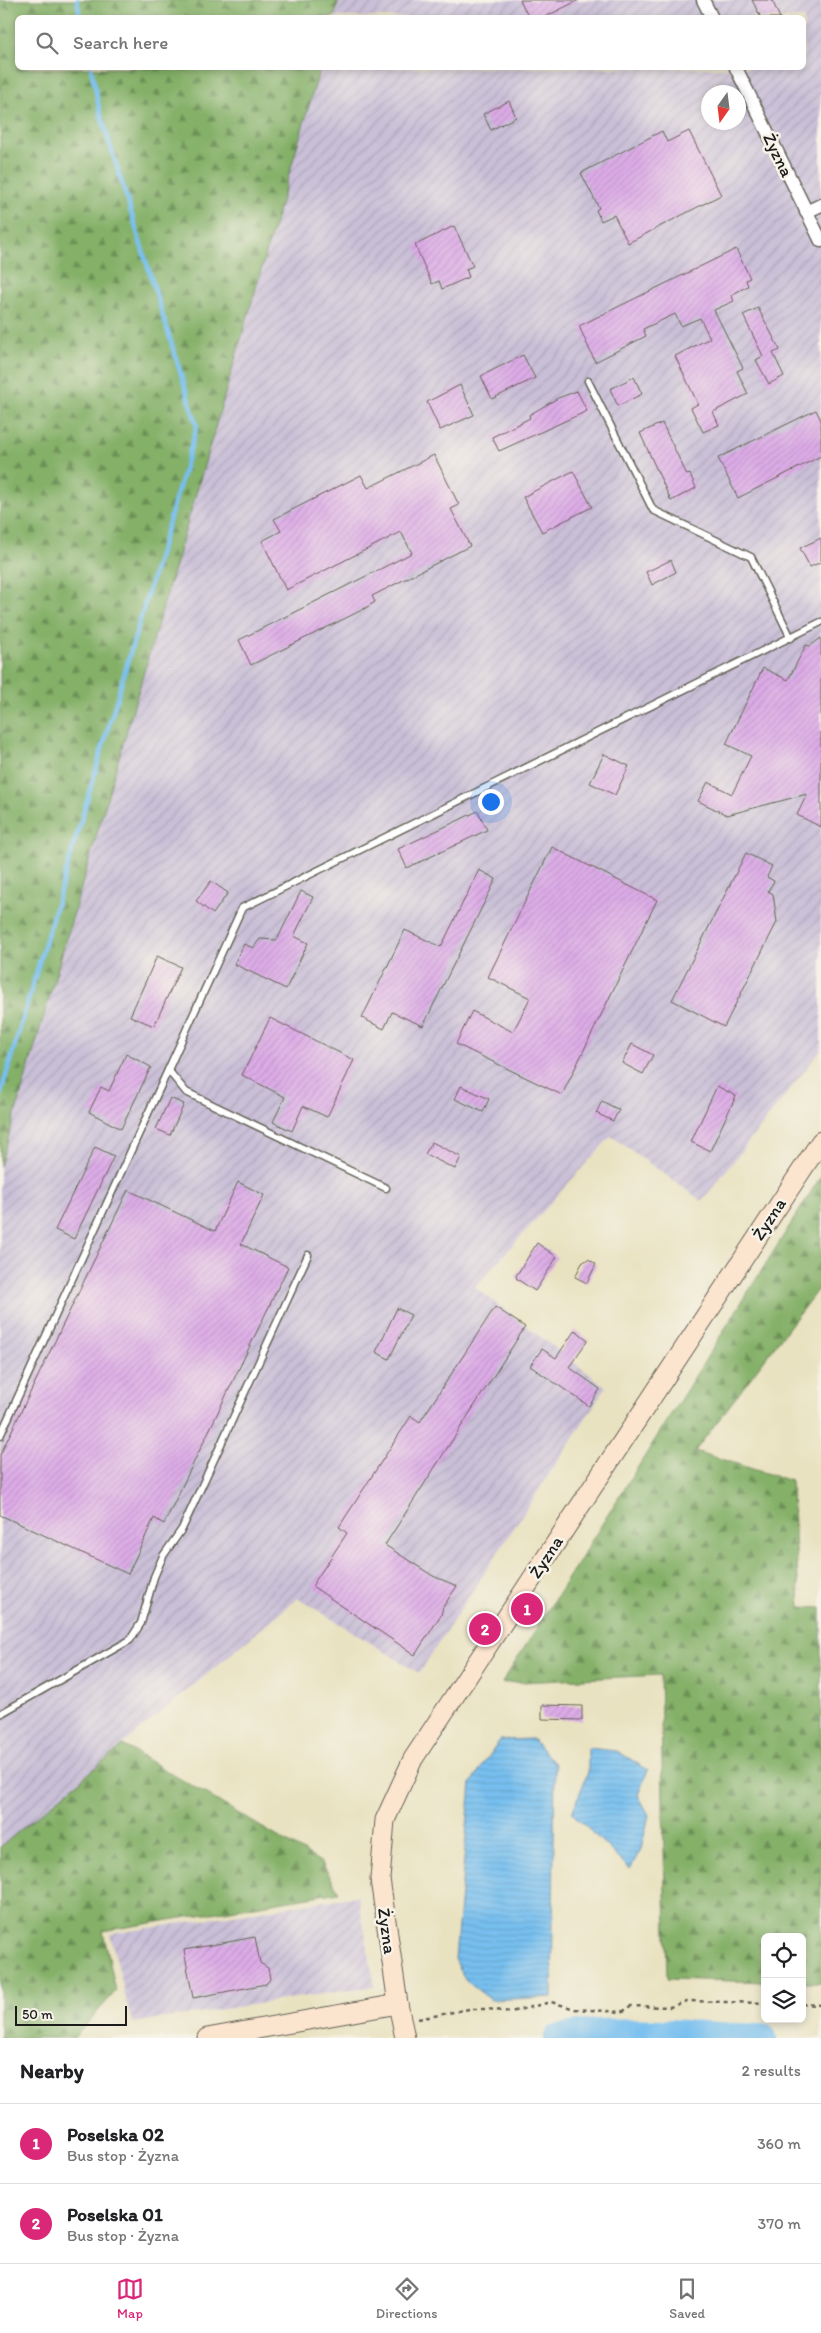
<!DOCTYPE html>
<meta charset="utf-8">
<style>
:root{--surface:#fff;--page:#f6f6f6;--text:#202124;--muted:#757577;--line:#e0e0e0;--accent:#db2777}
body{margin:0;font-family:Itim,sans-serif;background:var(--page);color:var(--text)}
.controls{position:absolute;right:15px;bottom:15px;display:grid;overflow:hidden;border-radius:8px;box-shadow:0 2px 8px #0003}
.controls button{width:45px;height:45px;display:grid;place-items:center;padding:0;border:0;border-bottom:1px solid var(--line);background:var(--surface);color:var(--text);font:25px sans-serif}
.compass{position:absolute;left:701px;top:85px;width:45px;height:45px;border-radius:50%;background:var(--surface);box-shadow:0 2px 8px #0003;rotate:194deg}
.scale{position:absolute;left:15px;bottom:12px;width:112px;box-sizing:border-box;padding-left:5px;border:2px solid #1c1c1c;border-top:0;font-size:14px;line-height:18px;white-space:nowrap;color:#1c1c1c;-webkit-text-stroke:4px #f7f3e8;paint-order:stroke}
.you{position:absolute;left:490px;top:801px;width:18px;height:18px;margin:-12px;border:4px solid #fff;border-radius:50%;background:#1a73e8;box-shadow:0 0 0 8px #1a73e833}
.badge{display:grid;place-items:center;width:32px;height:32px;border-radius:50%;background:var(--accent);color:#fff;font-size:16px;font-weight:700}
.pin{position:absolute;translate:-50% -50%;border:2px solid #fff;box-shadow:0 1px 5px #0006}
.list{margin:0;padding:0;list-style:none}
h2{display:flex;justify-content:space-between;align-items:center;height:65px;margin:0;padding:0 20px;font-size:21px}
h2 small{font-size:16px;font-weight:400;color:var(--muted)}
.list li{display:grid;grid-template-columns:32px 1fr auto;gap:15px;align-items:center;box-sizing:border-box;height:80px;padding:0 20px;border-top:1px solid var(--line)}
.list b{display:block;font-size:19px;white-space:nowrap}
.list p{margin:0;font-size:16px;white-space:nowrap;color:var(--muted)}
.list em{font-size:16px;font-style:normal;color:var(--muted)}
.icon{flex:none;width:28px;height:28px;fill:none;stroke:currentColor;stroke-width:2;stroke-linecap:round;stroke-linejoin:round}
.map{position:relative;flex:none;width:821px;height:2038px;overflow:hidden}
.search{position:absolute;background:var(--surface);box-shadow:0 2px 8px #0003;left:15px;right:15px;top:15px;height:55px;display:flex;align-items:center;gap:12px;box-sizing:border-box;padding:0 18px;border-radius:8px;color:var(--muted);font-size:19px}
.sheet{height:225px;background:var(--surface)}
nav{display:flex;justify-content:space-around;align-items:center;box-sizing:border-box;height:70px;border-top:1px solid var(--line);background:var(--surface);font-size:14px;color:var(--muted)}
nav a{display:grid;justify-items:center;gap:2px}
nav .on{color:var(--accent)}
.map>svg:first-child{display:block}
.industrial{fill:url(#industrial-furrows);fill-rule:evenodd}
.forest{fill:url(#forest-firs);stroke:#506642}
.water{fill:url(#water-rules);stroke:#4a6e86}
.lines{fill:none;stroke-linecap:round;stroke-linejoin:round}
.stream{stroke:#77bfef;stroke-width:4.5}
.river{stroke:#77bfef;stroke-width:28}
.building{fill:url(#building-hatch)}
.lane-casing{stroke:#646156;stroke-width:9}
.street-casing{stroke:#646156;stroke-width:15}
.secondary-casing{stroke:#646156;stroke-width:21}
.path{stroke:#646156;stroke-width:2.5;stroke-dasharray:4 4;stroke-linecap:butt}
.lane{stroke:#fff;stroke-width:6}
.street{stroke:#fff;stroke-width:12}
.secondary{stroke:#fce5cf;stroke-width:19}
.labels{text-anchor:middle;stroke-width:5;stroke-linejoin:round;paint-order:stroke}
.street-label{font-size:18px;fill:#1c1c1c;stroke:#f7f3e8}
</style>
<div class="map">
<svg width="821" height="2038" viewBox="0 0 821 2038">
<defs>
<pattern id="industrial-furrows" width="10" height="10" patternUnits="userSpaceOnUse" patternTransform="scale(1.25)"><rect width="10" height="10" fill="#c9bfd7"/><path d="M-1 1l2-2M0 10L10 0M9 11l2-2" fill="none" stroke="#aca4b8"/></pattern>
<pattern id="forest-firs" width="22" height="20" patternUnits="userSpaceOnUse" patternTransform="scale(1.25)"><rect width="22" height="20" fill="#84b068"/><path d="M5 1l3.5 6h-7zM16 11l3.5 6h-7z" fill="#6b8e55"/></pattern>
<pattern id="water-rules" width="6" height="5" patternUnits="userSpaceOnUse" patternTransform="scale(1.25)"><rect width="6" height="5" fill="#77bfef"/><path d="M0 2.5h6" fill="none" stroke="#66a4cc"/></pattern>
<pattern id="building-hatch" width="6" height="6" patternUnits="userSpaceOnUse" patternTransform="scale(1.25)"><rect width="6" height="6" fill="#ddace7"/><path d="M-1 1l2-2M0 6l6-6M5 7l2-2" fill="none" stroke="#bd93c6"/></pattern>
</defs>
<rect width="100%" height="100%" fill="#f7f3e8"/>
<filter id="ink" filterUnits="userSpaceOnUse"><feTurbulence type="fractalNoise" baseFrequency=".02" numOctaves="2"/><feDisplacementMap in="SourceGraphic" scale="10" xChannelSelector="R" yChannelSelector="G"/><feConvolveMatrix kernelMatrix="1 2 1 2 8 2 1 2 1" color-interpolation-filters="sRGB"/></filter>
<filter id="wash" filterUnits="userSpaceOnUse"><feTurbulence type="fractalNoise" baseFrequency=".0096" numOctaves="4" result="noise"/><feDisplacementMap in="SourceGraphic" scale="20" xChannelSelector="R" yChannelSelector="G"/><feGaussianBlur stdDeviation="1.12" result="paint"/><feColorMatrix in="noise" values="0 0 0 0 0 0 0 0 0 0 0 0 0 0 0 0 0 1.4 0 .05"/><feComposite in="paint" operator="in"/></filter>
<g filter="url(#wash)">
<rect width="100%" height="100%" fill="#e9e2c1"/>
<!-- industrial -->
<g class="industrial">
<path d="M339 0H821V1050L702 1201 611 1136 475 1287 606 1387 419 1673 298 1598 0 1847V1166L320 68H804V18L334 17ZM708 92H738V122H708Z"/>
<path d="M358 1896 375 1986 132 2023 110 1934Z"/>
</g>
<!-- forest -->
<g class="forest">
<path d="M0 0H339L334 17 18 18V68H320L0 1166Z"/>
<path d="M821 1176V1285L695 1451 791 1481 800 1607 821 1608V1983H802V1937H765V1982L667 1979 660 1675 502 1683Z"/>
<path d="M123 1745 322 1863 339 1892 103 1931 116 1991 74 2038H0V1847Z"/>
</g>
<!-- water -->
<g class="water">
<path d="M533 1739 555 1764 552 1997 491 2000 465 1980 455 1959 471 1783 500 1740Z"/>
<path d="M588 1748 617 1751 648 1770 638 1795 649 1815 641 1849 630 1869 572 1813 588 1772Z"/>
</g>
<g class="lines">
<!-- stream -->
<g class="stream">
<path d="M77 0 80 18"/>
<path d="M0 1096 197 426 100 112 91 68"/>
</g>
<!-- river -->
<path class="river" d="M558 2038C619 2026 700 2036 763 2038"/>
</g>
<g id="blocks">
<!-- building -->
<g class="building">
<path d="M520 0H579L543 18H529Z"/>
<path d="M752 0H772L780 18H761Z"/>
<path d="M509 101 516 117 491 130 483 114Z"/>
<path d="M662 131 667 142 689 131 721 195 628 243 614 215 601 221 596 210 599 208 581 173Z"/>
<path d="M454 226 473 266 466 269 469 277 442 289 439 281 432 284 415 245Z"/>
<path d="M736 249 750 278 746 280 748 286 731 295 734 301 714 310 743 368 737 371 748 394 713 412 719 425 703 432 691 408 698 404 675 356 710 338 700 318 681 326 675 314 643 329 646 336 595 362 579 326Z"/>
<path d="M758 308 780 350 773 353 784 376 769 384 756 360 763 356 743 315Z"/>
<path d="M523 355 535 378 492 399 481 376Z"/>
<path d="M634 377 642 394 618 406 610 389Z"/>
<path d="M460 385 474 415 440 430 427 402Z"/>
<path d="M577 391 587 411 499 451 492 437 530 418 529 415 558 398Z"/>
<path d="M816 410 821 420V456L738 498 718 458Z"/>
<path d="M662 423 687 475 690 474 696 488 671 501 640 433Z"/>
<path d="M434 455 459 505 451 509 470 546 372 596 375 602 362 610 251 665 239 640 412 553 401 532 286 590 262 541 281 531 274 519 361 475 368 488Z"/>
<path d="M573 471 592 507 542 532 523 497Z"/>
<path d="M821 538V562L810 567 800 548Z"/>
<path d="M671 560 676 572 652 585 646 572Z"/>
<path d="M821 638V827L797 815 807 794 727 815 698 801 708 782 732 794 751 756 726 744 763 668 788 680 806 645 810 646Z"/>
<path d="M604 754 629 766 615 795 590 783Z"/>
<path d="M478 811 487 830 407 868 398 849Z"/>
<path d="M552 847 657 900 562 1095 456 1044 472 1011 513 1032 530 998 488 977Z"/>
<path d="M746 853 772 866 767 877 774 881 768 891 773 894 777 922 724 1027 672 1000Z"/>
<path d="M479 870 496 879 423 1026 392 1012 384 1029 362 1018 405 930 441 947Z"/>
<path d="M211 881 228 893 213 914 196 901Z"/>
<path d="M301 891 313 897 294 936 308 943 286 989 234 964 244 944 253 948 260 939 277 940Z"/>
<path d="M157 956 181 967 154 1026 130 1016Z"/>
<path d="M270 1018 354 1060 327 1117 303 1106 292 1131 273 1122 285 1097 242 1075Z"/>
<path d="M632 1044 653 1055 643 1074 622 1063Z"/>
<path d="M126 1054 151 1067 121 1129 89 1112 101 1087 109 1091Z"/>
<path d="M461 1086 489 1099 483 1112 455 1099Z"/>
<path d="M717 1086 736 1096 710 1151 691 1142Z"/>
<path d="M170 1098 184 1104 170 1135 156 1129Z"/>
<path d="M602 1101 619 1110 613 1121 596 1113Z"/>
<path d="M432 1142 461 1157 455 1169 425 1154Z"/>
<path d="M95 1147 114 1156 74 1239 55 1230Z"/>
<path d="M238 1182 264 1195 241 1244 288 1267 164 1524 154 1518 128 1574 0 1515V1455L128 1190 215 1231Z"/>
<path d="M537 1243 557 1257 535 1291 517 1279 516 1276Z"/>
<path d="M588 1259 596 1264 587 1283 575 1277 582 1263Z"/>
<path d="M495 1307 525 1327 385 1545 433 1576 457 1586 443 1607 441 1615 415 1655 312 1586 347 1533 339 1527 411 1416 420 1422Z"/>
<path d="M397 1308 411 1315 389 1359 376 1352Z"/>
<path d="M575 1330 588 1340 569 1367 600 1389 589 1406 530 1366 542 1349 556 1358Z"/>
<path d="M542 1705 582 1706V1720L542 1719Z"/>
<path d="M255 1937 260 1963 268 1968 270 1979 266 1984 193 1998 184 1950Z"/>
</g>
</g>
</g>
<g filter="url(#ink)">
<use href="#blocks" fill-opacity="0" stroke="#646156" stroke-width="1"/>
<g class="lines">
<!-- lane casing -->
<g class="lane-casing">
<g id="lane">
<path d="M588 381 653 510 751 557 791 638"/>
<path d="M386 1188 186 1092 168 1070 242 908 821 622"/>
<path d="M0 1436 168 1070"/>
<path d="M0 1714 130 1640 141 1623 154 1577 163 1556 182 1529 308 1255"/>
</g>
</g>
<!-- street casing -->
<g class="street-casing">
<g id="street">
<path d="M703 0 712 18"/>
<path d="M736 68 821 241"/>
<path d="M806 212 821 205"/>
</g>
</g>
<!-- secondary casing -->
<g class="secondary-casing">
<g id="secondary">
<path d="M207 2038 398 2004"/>
<path d="M405 2038 398 2004 380 1879 385 1820 413 1759 821 1141"/>
</g>
</g>
<!-- path -->
<g class="path">
<path d="M802 2004 821 2005"/>
<path d="M418 2019 469 2009H488L511 2012 551 2002 575 2009 622 2012 631 2006 670 2007 687 2001 765 2003"/>
</g>
<!-- lane -->
<use href="#lane" class="lane"/>
<!-- street -->
<use href="#street" class="street"/>
<!-- secondary -->
<use href="#secondary" class="secondary"/>
</g>
</g>
<g class="labels">
<!-- street labels -->
<g class="street-label">
<text transform="translate(778 155) rotate(64)" y="6">Żyzna</text>
<text transform="translate(769 1219) rotate(-57)" y="6">Żyzna</text>
<text transform="translate(546 1557) rotate(-57)" y="6">Żyzna</text>
<text transform="translate(387 1931) rotate(82)" y="6">Żyzna</text>
</g>
</g>
</svg>
<div class="controls">
<button><svg class="icon" aria-label="locate" viewBox="0 0 24 24"><circle cx="12" cy="12" r="6"/><path d="M12 2v4M12 18v4M2 12h4M18 12h4"/></svg></button>
<button><svg class="icon" aria-label="layers" viewBox="0 0 24 24"><path d="M12 4l9 5-9 5-9-5zM3 14l9 5 9-5"/></svg></button>
</div>
<svg class="compass" viewBox="-18 -18 36 36"><path d="M0-13l5 13h-10z" fill="#e53935"/><path d="M0 13l5-13h-10z" fill="#757577"/></svg>
<div class="scale">50 m</div>
<div class="you"></div>
<div class="pin badge" style="left:527px;top:1609px">1</div>
<div class="pin badge" style="left:485px;top:1629px">2</div>
<div class="search"><svg class="icon" aria-label="search" viewBox="0 0 24 24"><circle cx="10" cy="10" r="6"/><path d="M15 15l6 6"/></svg>Search here</div>
</div>
<section class="sheet">
<h2>Nearby<small>2 results</small></h2>
<ul class="list">
<li><span class="badge">1</span><div><b>Poselska 02</b><p>Bus stop · Żyzna</p></div><em>360 m</em></li>
<li><span class="badge">2</span><div><b>Poselska 01</b><p>Bus stop · Żyzna</p></div><em>370 m</em></li>
</ul>
</section>
<nav>
<a class="on"><svg class="icon" aria-label="map" viewBox="0 0 24 24"><path d="M3 6l6-2 6 2 6-2v14l-6 2-6-2-6 2zM9 4v14M15 6v14"/></svg>Map</a>
<a><svg class="icon" aria-label="directions" viewBox="0 0 24 24"><path d="M12 3l9 9-9 9-9-9zM9 14v-3h6M13 9l2 2-2 2"/></svg>Directions</a>
<a><svg class="icon" aria-label="saved" viewBox="0 0 24 24"><path d="M7 4h10v16l-5-4-5 4z"/></svg>Saved</a>
</nav>
